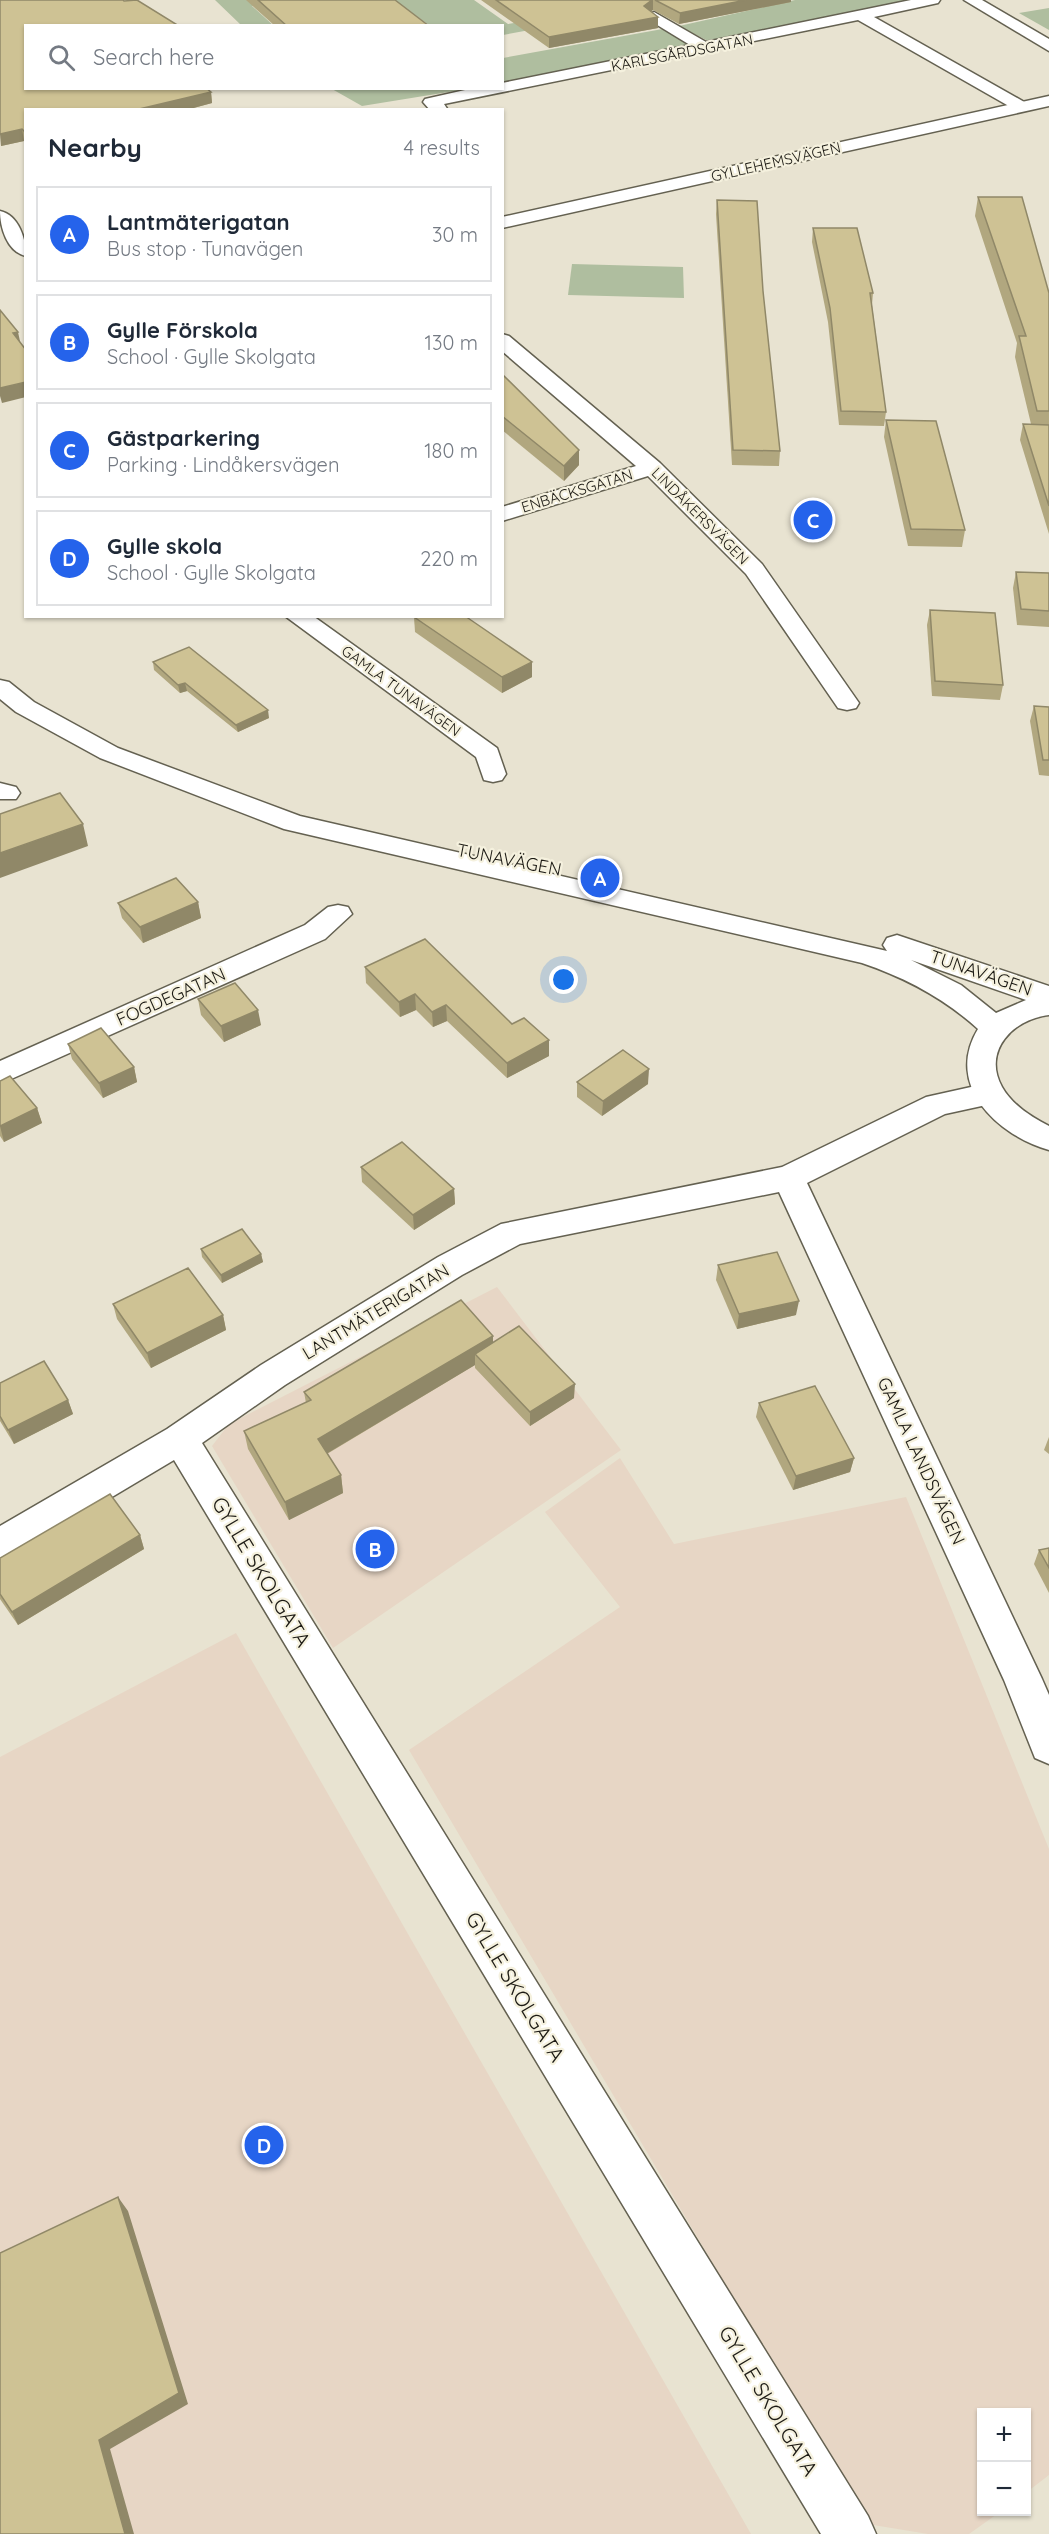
<!DOCTYPE html>
<meta charset="utf-8">
<style>
:root{--surface:#fff;--page:#f6f6f7;--text:#1f2937;--muted:#747a83;--line:#e0e1e3;--accent:#2563eb}
body{margin:0;font-family:Quicksand,sans-serif;background:var(--page);color:var(--text)}
.controls{position:absolute;right:18px;bottom:18px;display:grid;overflow:hidden;border-radius:0px;box-shadow:0 2px 4px #0004}
.controls button{width:54px;height:54px;display:grid;place-items:center;padding:0;border:0;border-bottom:2px solid var(--line);background:var(--surface);color:var(--text);font:30px sans-serif}
.you{position:absolute;left:564px;top:980px;width:21px;height:21px;margin:-15px;border:4px solid #fff;border-radius:50%;background:#1a73e8;box-shadow:0 0 0 9px #1a73e833}
.badge{display:grid;place-items:center;width:39px;height:39px;border-radius:50%;background:var(--accent);color:#fff;font-size:20px;font-weight:700}
.pin{position:absolute;translate:-50% -50%;border:3px solid #fff;box-shadow:0 2px 6px #0006}
.list{margin:0;padding:0;list-style:none}
h2{display:flex;justify-content:space-between;align-items:center;height:78px;margin:0;padding:0 24px;font-size:26px}
h2 small{font-size:20px;font-weight:400;color:var(--muted)}
.list li{display:grid;grid-template-columns:39px 1fr auto;gap:18px;align-items:center;box-sizing:border-box;height:96px;margin:0 12px 12px;padding:0 12px;border:2px solid var(--line);border-radius:0px}
.list b{display:block;font-size:22px;white-space:nowrap}
.list p{margin:0;font-size:20px;white-space:nowrap;color:var(--muted)}
.list em{font-size:20px;font-style:normal;color:var(--muted)}
.icon{flex:none;width:33px;height:33px;fill:none;stroke:currentColor;stroke-width:2;stroke-linecap:round;stroke-linejoin:round}
.map{position:relative;flex:none;width:1049px;height:2534px;overflow:hidden}
.search{position:absolute;background:var(--surface);box-shadow:0 2px 4px #0004;left:24px;top:24px;width:480px;height:66px;display:flex;align-items:center;gap:15px;box-sizing:border-box;padding:0 21px;border-radius:0px;color:var(--muted);font-size:22px}
.panel{position:absolute;background:var(--surface);box-shadow:0 2px 4px #0004;left:24px;top:108px;width:480px;height:510px;border-radius:0px}
.map>svg:first-child{display:block}
.education{fill:#e7d6c5}
.green{fill:#afbe9f}
.lines{fill:none;stroke-linecap:round;stroke-linejoin:round}
.minor-casing{stroke:#646151;stroke-width:3}
.tertiary-casing{stroke:#646151;stroke-width:3}
.minor{fill:#fff;fill-rule:evenodd}
.tertiary{fill:#fff;fill-rule:evenodd}
.wall{fill:#b1a77f}
.shaded-wall{fill:#908868}
.building{fill:#cec294;stroke:#908868;stroke-width:1.5}
.labels{text-anchor:middle;stroke-width:4.5;stroke-linejoin:round;paint-order:stroke}
.far-street-label{font-size:15px;fill:#1c1a14;stroke:#f5f1de}
.street-label{font-size:18px;fill:#1c1a14;stroke:#f5f1de}
.near-street-label{font-size:21px;fill:#1c1a14;stroke:#f5f1de}
</style>
<div class="map">
<svg width="1049" height="2534" viewBox="0 0 1049 2534">
<rect width="100%" height="100%" fill="#e8e3d1"/>
<!-- education -->
<g class="education">
<path d="M497 1287 621 1450 333 1648 212 1446 229 1424Z"/>
<path d="M620 1458 674 1544 906 1497 1049 1849V2475L1027 2492 1026 2412H982V2512H1000L969 2534H928L867 2524 409 1750 620 1607 545 1512Z"/>
<path d="M236 1633 751 2534H0V1757Z"/>
</g>
<!-- green -->
<g class="green">
<path d="M215 0H287L252 6 274 26 241 25Z"/>
<path d="M394 0H474L508 24 574 13 600 17 503 35 502 26 500 25H429Z"/>
<path d="M795 0H932L710 42 679 26Z"/>
<path d="M1049 8V30L1019 13Z"/>
<path d="M668 28 698 46 503 82V58Z"/>
<path d="M332 89H467L362 106Z"/>
<path d="M572 264 683 267 684 298 568 295Z"/>
</g>
<g class="lines">
<!-- minor casing -->
<g class="minor-casing">
<g id="minor">
<path d="M911 0H940L938 3 874 17 1026 103 1028 106 1026 109H1014L858 20 444 104 448 110H430L423 102 425 99 474 88H502V83L690 45 649 20 646 17 654 12 706 42Z"/>
<path d="M964 0H982L1049 39V51Z"/>
<path d="M502 334 509 336 660 463 762 564 859 703 856 708 847 710 838 708 746 574 648 476 502 521V507L636 466 502 351Z"/>
<path d="M285 616H313L497 748 506 774 502 780 493 782 484 780 476 757Z"/>
<path d="M0 783 16 787 20 793 16 799H0Z"/>
<path d="M338 905 348 907 352 914 325 939 0 1084V1061L305 925 328 907Z"/>
<path d="M989 1083 1000 1086 1004 1094 1000 1102 945 1114 807 1183 1042 1679 1049 1695V1764L1035 1758 1004 1680 779 1192 520 1244 462 1275 285 1385 202 1443 868 2516 876 2534H821L174 1460 13 1556 0 1561V1526L167 1429 261 1365 438 1257 501 1224 782 1167 926 1097Z"/>
</g>
</g>
<!-- tertiary casing -->
<g class="tertiary-casing">
<g id="tertiary">
<path d="M1049 96V106L502 228V217Z"/>
<path d="M0 211C19 215 26 240 26 256 7 252 0 227 0 211Z"/>
<path d="M0 680 9 682 34 702 118 748 300 816 887 951 883 945 887 938 897 935 1049 986V1015C1013 1019 982 1051 1002 1087 1012 1105 1032 1117 1049 1126V1150C997 1135 944 1085 978 1029 944 998 906 978 862 963L284 829 100 758 16 712 0 699ZM911 960 1026 1000 996 1013 961 985Z"/>
</g>
</g>
<!-- minor -->
<use href="#minor" class="minor"/>
<!-- tertiary -->
<use href="#tertiary" class="tertiary"/>
</g>
<!-- wall -->
<g class="wall">
<path d="M0 0 26 26 211 92 212 103 186 110H26V143L24 141 1 146Z"/>
<path d="M246 0H395L429 26H275Z"/>
<path d="M481 0H791V2L679 24 653 10 651 11 658 28 549 48Z"/>
<path d="M978 197 1049 293V534L1020 440 1023 424H1031L1015 357 1017 343 975 216Z"/>
<path d="M717 200 763 291 780 451 779 466 732 465 716 214Z"/>
<path d="M813 228 873 293 872 305 886 412 884 426 839 425 828 322 812 242Z"/>
<path d="M502 374 579 450V465L564 481 502 430Z"/>
<path d="M886 420 965 530 962 547 908 546 884 437Z"/>
<path d="M1016 572 1049 573V627L1017 625 1013 588Z"/>
<path d="M930 610 1003 685 1000 700 932 696 927 625Z"/>
<path d="M414 617 532 662V677L502 693 415 632Z"/>
<path d="M153 662 269 718 238 732 187 691 180 693 154 670Z"/>
<path d="M1034 706 1049 707V776L1039 775 1030 721Z"/>
<path d="M198 902 201 918 143 943 122 918 118 903Z"/>
<path d="M365 967 512 1024 549 1040V1056L507 1078 447 1021 433 1027 416 1010 400 1017 366 983Z"/>
<path d="M198 999 261 1025 224 1042 201 1015Z"/>
<path d="M68 1044 134 1067 137 1082 103 1098 72 1059Z"/>
<path d="M0 1081 37 1108 42 1123 4 1142 0 1136Z"/>
<path d="M577 1082 648 1084 602 1116 577 1097Z"/>
<path d="M361 1167 454 1189 455 1204 414 1230 362 1182Z"/>
<path d="M201 1249 261 1254 263 1262 222 1283 202 1257Z"/>
<path d="M718 1265 796 1315 737 1329 716 1280Z"/>
<path d="M113 1304 223 1315 226 1330 151 1368 117 1319Z"/>
<path d="M493 1336V1343L574 1398 530 1426 475 1368V1365L327 1454 341 1475 343 1493 289 1520 248 1449 244 1431 306 1403 304 1392Z"/>
<path d="M0 1383 68 1400 73 1414 14 1444 0 1421Z"/>
<path d="M759 1403 854 1458 850 1472 793 1490 756 1417Z"/>
<path d="M1049 1437V1454L1044 1450Z"/>
<path d="M140 1535 144 1549 18 1625 0 1599V1558Z"/>
<path d="M1049 1548V1593L1034 1564 1039 1550Z"/>
</g>
<!-- shaded-wall -->
<g class="shaded-wall">
<path d="M652 0H653V10L644 17V6Z"/>
<path d="M746 0H791V2L679 24 680 13Z"/>
<path d="M658 17V28L549 48V37Z"/>
<path d="M211 92 212 103 186 110H135Z"/>
<path d="M22 129 24 141 1 146 0 134Z"/>
<path d="M18 332 21 346 13 333Z"/>
<path d="M26 382V397L2 403 0 396V388Z"/>
<path d="M579 450V465L564 481V466Z"/>
<path d="M532 662V677L502 693V677Z"/>
<path d="M185 683 187 691 180 693 178 685Z"/>
<path d="M268 710 269 718 238 732 236 725Z"/>
<path d="M83 824 88 846 0 878V853Z"/>
<path d="M198 902 201 918 143 943 140 927Z"/>
<path d="M415 994 416 1010 400 1017 399 1002Z"/>
<path d="M446 1005 447 1021 433 1027 432 1012Z"/>
<path d="M258 1010 261 1025 224 1042 221 1026Z"/>
<path d="M549 1040V1056L507 1078V1063Z"/>
<path d="M134 1067 137 1082 103 1098 99 1083Z"/>
<path d="M649 1069 648 1084 602 1116 603 1101Z"/>
<path d="M37 1108 42 1123 4 1142 0 1126Z"/>
<path d="M454 1189 455 1204 414 1230 413 1215Z"/>
<path d="M261 1254 263 1262 222 1283 221 1275Z"/>
<path d="M799 1301 796 1315 737 1329 739 1314Z"/>
<path d="M223 1315 226 1330 151 1368 147 1353Z"/>
<path d="M493 1336V1354H475V1365L321 1457 318 1439Z"/>
<path d="M575 1384 574 1398 530 1426V1412Z"/>
<path d="M68 1400 73 1414 14 1444 8 1430Z"/>
<path d="M854 1458 850 1472 793 1490 796 1476Z"/>
<path d="M341 1475 343 1493 289 1520 285 1502Z"/>
<path d="M140 1535 144 1549 18 1625 12 1612Z"/>
<path d="M118 2197 128 2211 188 2404 110 2449 134 2534H125L99 2440Z"/>
</g>
<!-- building -->
<g class="building">
<path d="M0 0H123L124 1 137 0 179 26H26V88H206L211 92 135 110H26V133L22 129 0 134Z"/>
<path d="M258 0H395L429 26H287Z"/>
<path d="M496 0H652L644 6 658 17 549 37Z"/>
<path d="M655 0H746L680 13Z"/>
<path d="M978 197H1022L1049 293V411H1037L1019 336H1026Z"/>
<path d="M717 200 757 201 763 291 780 451 733 450Z"/>
<path d="M813 228H857L873 293H870L886 412 841 411 830 308Z"/>
<path d="M0 310 18 332 13 333 26 350V382L0 388Z"/>
<path d="M502 374 579 450 564 466 502 416Z"/>
<path d="M886 420 936 421 965 530 911 529Z"/>
<path d="M1023 424 1049 425V506Z"/>
<path d="M1016 572 1049 573V611L1021 609Z"/>
<path d="M930 610 995 613 1003 685 935 681Z"/>
<path d="M465 616 532 662 502 677 414 617Z"/>
<path d="M189 647 268 710 236 725 185 683 178 685 153 662Z"/>
<path d="M1034 706 1049 707V760H1043Z"/>
<path d="M60 793 83 824 0 853V814Z"/>
<path d="M176 878 198 902 140 927 118 903Z"/>
<path d="M425 939 512 1024 524 1018 549 1040 507 1063 446 1005 432 1012 415 994 399 1002 365 967Z"/>
<path d="M235 983 258 1010 221 1026 198 999Z"/>
<path d="M101 1028 134 1067 99 1083 68 1044Z"/>
<path d="M623 1050 649 1069 603 1101 577 1082Z"/>
<path d="M10 1076 37 1108 0 1126V1081Z"/>
<path d="M402 1142 454 1189 413 1215 361 1167Z"/>
<path d="M242 1229 261 1254 221 1275 201 1249Z"/>
<path d="M777 1252 799 1301 739 1314 718 1265Z"/>
<path d="M188 1268 223 1315 147 1353 113 1304Z"/>
<path d="M461 1300 493 1336 318 1439 341 1475 285 1502 244 1431 311 1400 304 1392Z"/>
<path d="M519 1326 575 1384 530 1412 475 1354Z"/>
<path d="M44 1361 68 1400 8 1430 0 1416V1383Z"/>
<path d="M815 1386 854 1458 796 1476 759 1403Z"/>
<path d="M110 1494 140 1535 12 1612 0 1594V1558Z"/>
<path d="M1049 1548V1568L1039 1550Z"/>
<path d="M118 2197 179 2393 99 2440 125 2534H0V2253Z"/>
</g>
<g class="labels">
<!-- far-street labels -->
<g class="far-street-label">
<text transform="translate(682 53) rotate(-11)" y="5">KARLSGÅRDSGATAN</text>
<text transform="translate(776 162) rotate(-13)" y="5">GYLLEHEMSVÄGEN</text>
<text transform="translate(577 491) rotate(-17)" y="5">ENBÄCKSGATAN</text>
<text transform="translate(700 516) rotate(45)" y="5">LINDÅKERSVÄGEN</text>
<text transform="translate(401 691) rotate(36)" y="5">GAMLA TUNAVÄGEN</text>
</g>
<!-- street labels -->
<g class="street-label">
<text transform="translate(509 860) rotate(11)" y="6">TUNAVÄGEN</text>
<text transform="translate(981 973) rotate(19)" y="6">TUNAVÄGEN</text>
<text transform="translate(171 997) rotate(-24)" y="6">FOGDEGATAN</text>
<text transform="translate(376 1312) rotate(-31)" y="6">LANTMÄTERIGATAN</text>
<text transform="translate(921 1461) rotate(65)" y="6">GAMLA LANDSVÄGEN</text>
</g>
<!-- near-street labels -->
<g class="near-street-label">
<text transform="translate(261 1572) rotate(59)" y="7">GYLLE SKOLGATA</text>
<text transform="translate(515 1987) rotate(59)" y="7">GYLLE SKOLGATA</text>
<text transform="translate(768 2401) rotate(59)" y="7">GYLLE SKOLGATA</text>
</g>
</g>
</svg>
<div class="controls">
<button>+</button>
<button>−</button>
</div>
<div class="you"></div>
<div class="pin badge" style="left:600px;top:878px">A</div>
<div class="pin badge" style="left:375px;top:1549px">B</div>
<div class="pin badge" style="left:813px;top:520px">C</div>
<div class="pin badge" style="left:264px;top:2145px">D</div>
<div class="search"><svg class="icon" aria-label="search" viewBox="0 0 24 24"><circle cx="10" cy="10" r="6"/><path d="M15 15l6 6"/></svg>Search here</div>
<section class="panel">
<h2>Nearby<small>4 results</small></h2>
<ul class="list">
<li><span class="badge">A</span><div><b>Lantmäterigatan</b><p>Bus stop · Tunavägen</p></div><em>30 m</em></li>
<li><span class="badge">B</span><div><b>Gylle Förskola</b><p>School · Gylle Skolgata</p></div><em>130 m</em></li>
<li><span class="badge">C</span><div><b>Gästparkering</b><p>Parking · Lindåkersvägen</p></div><em>180 m</em></li>
<li><span class="badge">D</span><div><b>Gylle skola</b><p>School · Gylle Skolgata</p></div><em>220 m</em></li>
</ul>
</section>
</div>
